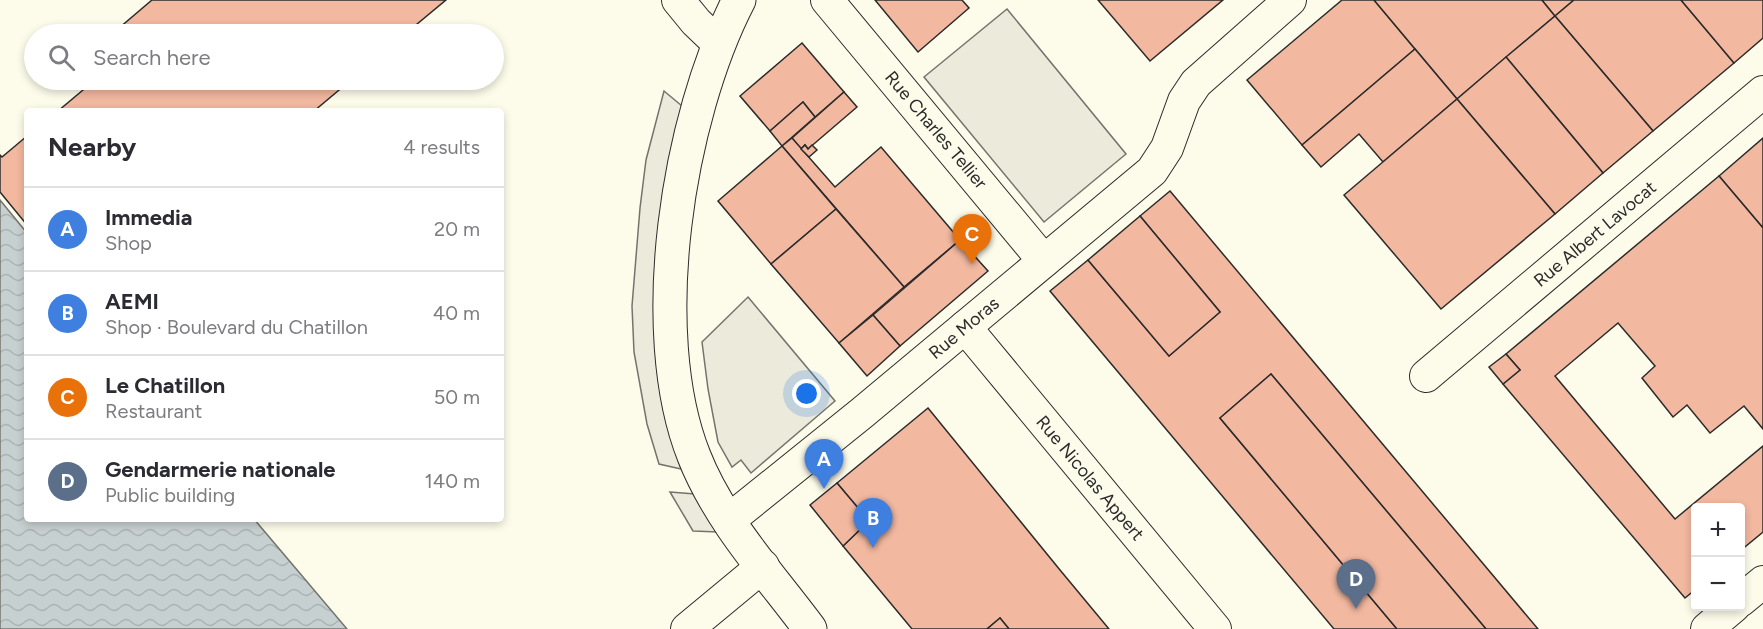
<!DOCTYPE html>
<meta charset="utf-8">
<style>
:root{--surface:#fff;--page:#f7f7f7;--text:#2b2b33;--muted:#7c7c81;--line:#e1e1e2;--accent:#c62828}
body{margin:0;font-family:Figtree,sans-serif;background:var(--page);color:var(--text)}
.controls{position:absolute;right:18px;bottom:18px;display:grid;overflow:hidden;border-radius:6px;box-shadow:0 3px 9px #0003}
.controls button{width:54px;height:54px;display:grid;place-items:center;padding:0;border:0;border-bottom:2px solid var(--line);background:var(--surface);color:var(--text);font:30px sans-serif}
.you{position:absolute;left:807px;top:394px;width:21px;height:21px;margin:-15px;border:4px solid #fff;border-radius:50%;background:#1a73e8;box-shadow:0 0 0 9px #1a73e833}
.badge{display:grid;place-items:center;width:39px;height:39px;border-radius:50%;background:var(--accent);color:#fff;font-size:20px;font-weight:700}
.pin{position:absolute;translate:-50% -50px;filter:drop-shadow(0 2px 3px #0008)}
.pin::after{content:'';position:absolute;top:32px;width:21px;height:18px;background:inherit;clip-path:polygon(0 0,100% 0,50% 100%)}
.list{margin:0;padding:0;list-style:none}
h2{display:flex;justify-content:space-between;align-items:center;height:78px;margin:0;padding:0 24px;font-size:26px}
h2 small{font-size:20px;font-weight:400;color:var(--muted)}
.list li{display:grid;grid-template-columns:39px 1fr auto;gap:18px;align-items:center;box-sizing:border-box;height:84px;padding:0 24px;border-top:2px solid var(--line)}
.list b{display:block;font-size:22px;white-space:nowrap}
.list p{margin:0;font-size:20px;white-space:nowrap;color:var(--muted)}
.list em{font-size:20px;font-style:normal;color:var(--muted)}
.icon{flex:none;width:33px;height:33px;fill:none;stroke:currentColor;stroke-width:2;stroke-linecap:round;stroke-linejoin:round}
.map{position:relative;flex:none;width:1763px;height:629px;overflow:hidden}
.search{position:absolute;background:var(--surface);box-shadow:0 3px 9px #0003;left:24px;top:24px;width:480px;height:66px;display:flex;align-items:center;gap:15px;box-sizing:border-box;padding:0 21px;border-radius:33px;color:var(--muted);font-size:22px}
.panel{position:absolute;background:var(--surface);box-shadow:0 3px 9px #0003;left:24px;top:108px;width:480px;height:414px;border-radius:6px}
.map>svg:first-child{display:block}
.parking{fill:#eceadb;stroke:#74746e;stroke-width:1.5}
.water{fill:url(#water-waves);stroke:#74746e;stroke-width:1.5}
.building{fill:#f2b8a0;stroke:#2b2b2b;stroke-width:1.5}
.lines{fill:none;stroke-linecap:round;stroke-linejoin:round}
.minor-casing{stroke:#2b2b2b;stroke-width:34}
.major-casing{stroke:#2b2b2b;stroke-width:35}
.minor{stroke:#fdfbea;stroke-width:32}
.major{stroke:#fdfbea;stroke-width:33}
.labels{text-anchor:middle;stroke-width:4.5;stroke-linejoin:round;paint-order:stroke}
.street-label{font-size:18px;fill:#2b2b2b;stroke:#fdfbea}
</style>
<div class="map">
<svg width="1763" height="629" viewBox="0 0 1763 629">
<defs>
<pattern id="water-waves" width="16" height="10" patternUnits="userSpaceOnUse" patternTransform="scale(1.5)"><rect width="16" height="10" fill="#c7d0d0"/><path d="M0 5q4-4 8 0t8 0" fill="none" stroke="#abb3b3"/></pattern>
</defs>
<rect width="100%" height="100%" fill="#fdfbea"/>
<!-- parking -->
<g class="parking">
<path d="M1007 9 1126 154 1044 222 924 77Z"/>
<path d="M664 91 682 106 657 261 654 321 658 363 666 411 681 469 659 464 647 424 634 352 632 306 640 208 646 160Z"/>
<path d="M748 297 835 401 751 473 741 460 732 467 718 442 708 389 702 342Z"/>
<path d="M670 492 695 494 718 532 693 531Z"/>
</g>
<!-- water -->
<path class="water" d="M0 200 27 233V519H254L347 629H0Z"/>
<!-- building -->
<g class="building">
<path d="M152 0H446L405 34H112Z"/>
<path d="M875 0H962L969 8 918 52Z"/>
<path d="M1098 0H1223L1150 61Z"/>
<path d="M1342 0H1374L1415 49 1302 145 1247 80Z"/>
<path d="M1374 0H1542L1555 16 1457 99Z"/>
<path d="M1542 0H1574L1555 16Z"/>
<path d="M1574 0H1681L1734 63 1653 131 1555 16Z"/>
<path d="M1681 0H1763V38L1734 63Z"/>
<path d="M1555 16 1653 131 1603 173 1506 57Z"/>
<path d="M802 43 844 92 815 117 803 102 770 131 740 96Z"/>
<path d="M1415 49 1457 99 1383 162 1359 134 1321 167 1302 145Z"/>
<path d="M1506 57 1603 173 1555 214 1457 99Z"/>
<path d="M95 80H351L314 111H58Z"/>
<path d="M844 92 857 107 808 149 805 145 801 149 792 138Z"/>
<path d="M1457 99 1555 214 1441 309 1344 195Z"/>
<path d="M803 102 815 117 782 146 770 131Z"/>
<path d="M27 136V225L0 192V155L2 157Z"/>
<path d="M792 138 835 187 881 147 960 240 904 287 782 146Z"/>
<path d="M1763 138V228L1719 176Z"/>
<path d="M805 145 808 149 812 145 817 150 809 157 801 149Z"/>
<path d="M782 146 836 209 771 264 718 201Z"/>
<path d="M1719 176 1763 228V429L1744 406 1710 433 1687 405 1673 417 1642 378 1655 366 1618 323 1555 376 1675 519 1763 446V532L1740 551V508H1696V589L1685 598 1503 384 1520 370 1506 354Z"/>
<path d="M1170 191 1538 629H1486L1271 374 1220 418 1397 629H1334L1050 291 1088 260 1169 356 1220 312 1140 216Z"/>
<path d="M836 209 904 287 839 343 771 264Z"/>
<path d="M1140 216 1220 312 1169 356 1088 260Z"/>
<path d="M960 240 988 271 900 346 873 315Z"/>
<path d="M873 315 900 346 867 376 839 343Z"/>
<path d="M1506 354 1520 370 1503 384 1489 367Z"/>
<path d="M1271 374 1486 629H1397L1220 418Z"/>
<path d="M928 408 1060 570 1109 629H1009L1000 618 987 629H912L843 546 869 521 837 483Z"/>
<path d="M837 483 869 521 843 546 810 505Z"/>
<path d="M1000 618 1009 629H987Z"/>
</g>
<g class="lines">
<!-- minor casing -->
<g class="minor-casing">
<g id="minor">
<path d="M678 0 696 22 719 44"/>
<path d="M827 0 1044 261"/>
<path d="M965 327 1215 629"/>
<path d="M1426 376 1763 92"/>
<path d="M729 520 862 413 1152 171 1167 148 1184 101 1196 83 1290 0"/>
<path d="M1740 601 1763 582"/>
<path d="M687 629 763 566"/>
<path d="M1707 629 1734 606"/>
</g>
</g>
<!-- major casing -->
<g class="major-casing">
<path id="major" d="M739 0C678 118 644 330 694 456 719 520 769 574 810 629"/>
</g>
<!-- minor -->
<use href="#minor" class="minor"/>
<!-- major -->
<use href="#major" class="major"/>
</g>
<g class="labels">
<!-- street labels -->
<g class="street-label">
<text transform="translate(936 130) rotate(50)" y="6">Rue Charles Tellier</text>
<text transform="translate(1595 234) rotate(-40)" y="6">Rue Albert Lavocat</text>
<text transform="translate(964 328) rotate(-40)" y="6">Rue Moras</text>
<text transform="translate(1090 478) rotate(50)" y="6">Rue Nicolas Appert</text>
</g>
</g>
</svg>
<div class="controls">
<button>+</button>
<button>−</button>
</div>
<div class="you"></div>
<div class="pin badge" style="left:824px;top:489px;background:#3f7fe0">A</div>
<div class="pin badge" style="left:873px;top:548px;background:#3f7fe0">B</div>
<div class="pin badge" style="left:972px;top:264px;background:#e8710a">C</div>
<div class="pin badge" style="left:1356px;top:609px;background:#5c6f8a">D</div>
<div class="search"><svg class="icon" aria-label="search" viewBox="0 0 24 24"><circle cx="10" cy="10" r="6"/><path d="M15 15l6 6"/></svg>Search here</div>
<section class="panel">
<h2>Nearby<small>4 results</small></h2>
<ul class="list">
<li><span class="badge" style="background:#3f7fe0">A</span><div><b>Immedia</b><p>Shop</p></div><em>20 m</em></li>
<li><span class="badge" style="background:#3f7fe0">B</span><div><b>AEMI</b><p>Shop · Boulevard du Chatillon</p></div><em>40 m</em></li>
<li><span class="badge" style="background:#e8710a">C</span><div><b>Le Chatillon</b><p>Restaurant</p></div><em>50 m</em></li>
<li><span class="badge" style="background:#5c6f8a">D</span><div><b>Gendarmerie nationale</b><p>Public building</p></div><em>140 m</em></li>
</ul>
</section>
</div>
